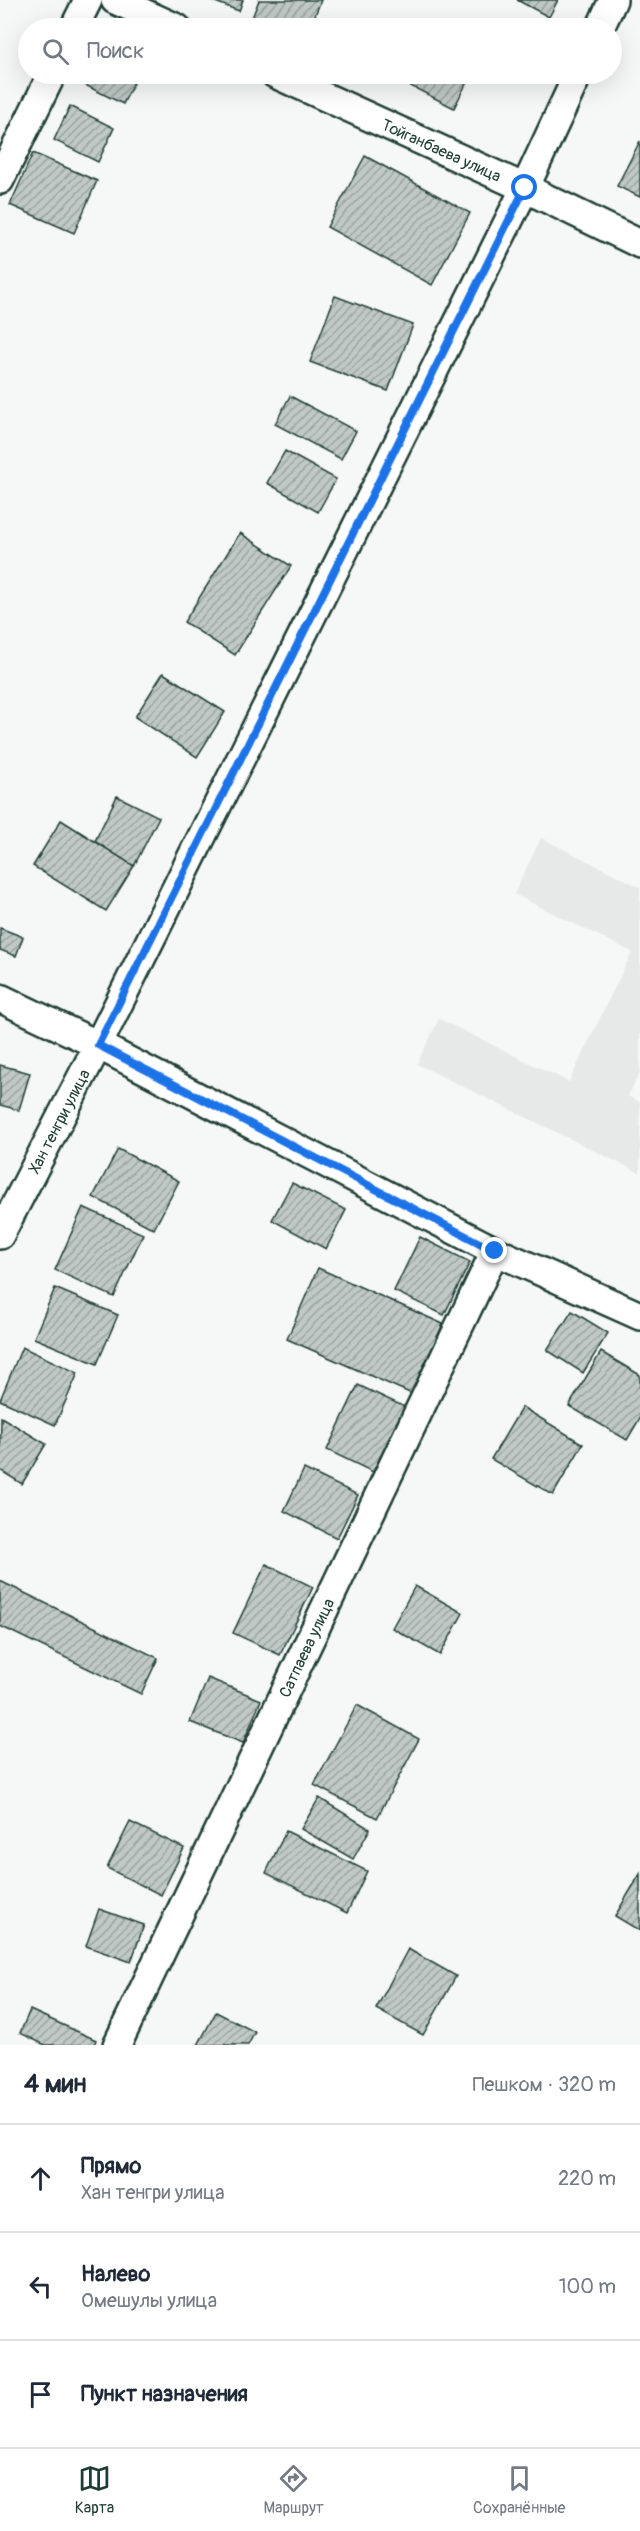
<!DOCTYPE html>
<html lang="ru">
<meta charset="utf-8">
<style>
:root{--surface:#fff;--page:#f6f6f7;--text:#1f2937;--muted:#747a83;--line:#e0e1e3;--accent:#1f3d34}
body{margin:0;font-family:Pangolin,sans-serif;background:var(--page);color:var(--text)}
.stop{position:absolute;width:18px;height:18px;margin:-14px;border:4px solid #1a73e8;border-radius:50%;background:#fff}
.stop.end{background:#1a73e8;border-color:#fff;box-shadow:0 2px 6px #0008}
.list{margin:0;padding:0;list-style:none}
h2{display:flex;justify-content:space-between;align-items:center;height:78px;margin:0;padding:0 24px;font-size:26px}
h2 small{font-size:20px;font-weight:400;color:var(--muted)}
.list li{display:grid;grid-template-columns:39px 1fr auto;gap:18px;align-items:center;box-sizing:border-box;height:108px;padding:0 24px;border-top:2px solid var(--line)}
.list b{display:block;font-size:22px;white-space:nowrap}
.list p{margin:0;font-size:20px;white-space:nowrap;color:var(--muted)}
.list em{font-size:20px;font-style:normal;color:var(--muted)}
.icon{flex:none;width:33px;height:33px;fill:none;stroke:currentColor;stroke-width:2;stroke-linecap:round;stroke-linejoin:round}
.map{position:relative;flex:none;width:640px;height:2045px;overflow:hidden}
.search{position:absolute;background:var(--surface);box-shadow:0 6px 24px #0002;left:18px;right:18px;top:18px;height:66px;display:flex;align-items:center;gap:15px;box-sizing:border-box;padding:0 21px;border-radius:33px;color:var(--muted);font-size:22px}
.sheet{height:402px;background:var(--surface)}
nav{display:flex;justify-content:space-around;align-items:center;box-sizing:border-box;height:84px;border-top:2px solid var(--line);background:var(--surface);font-size:16px;color:var(--muted)}
nav a{display:grid;justify-items:center;gap:3px}
nav .on{color:var(--accent)}
.map>svg:first-child{display:block}
.built{fill:#e6e9e8}
.building{fill:url(#building-hatch);stroke:#1f3d34;stroke-width:1.5}
.lines{fill:none;stroke-linecap:round;stroke-linejoin:round}
.minor-casing{stroke:#1f3d34;stroke-width:32}
.minor{stroke:#fff;stroke-width:27}
.route{stroke:#1a73e8;stroke-width:8}
.labels{text-anchor:middle;stroke-width:4.5;stroke-linejoin:round;paint-order:stroke}
.street-label{font-size:16px;fill:#1f3d34;stroke:#fff}
</style>
<div class="map">
<svg width="640" height="2045" viewBox="0 0 640 2045">
<defs>
<pattern id="building-hatch" width="6" height="6" patternUnits="userSpaceOnUse" patternTransform="scale(1.5)"><rect width="6" height="6" fill="#c0c9c6"/><path d="M-1 1l2-2M0 6l6-6M5 7l2-2" fill="none" stroke="#9ba4a2"/></pattern>
</defs>
<rect width="100%" height="100%" fill="#f6f7f7"/>
<filter id="ink" filterUnits="userSpaceOnUse"><feTurbulence type="fractalNoise" baseFrequency=".0167" numOctaves="2"/><feDisplacementMap in="SourceGraphic" scale="12" xChannelSelector="R" yChannelSelector="G"/><feConvolveMatrix kernelMatrix="1 2 1 2 8 2 1 2 1" color-interpolation-filters="sRGB"/></filter>
<g filter="url(#ink)">
<!-- built -->
<path class="built" d="M541 838 640 887V1072L628 1096 640 1102V1173L417 1064 439 1019 569 1082 632 952 514 894Z"/>
<!-- building -->
<g class="building">
<path d="M210 0H243L239 11Z"/>
<path d="M259 0H321L310 28H265L250 23Z"/>
<path d="M517 0H558L549 17Z"/>
<path d="M89 74H138L123 104 83 84Z"/>
<path d="M397 74H471L454 108 395 78Z"/>
<path d="M70 106 114 128 98 162 54 140Z"/>
<path d="M640 141V197L617 186Z"/>
<path d="M33 153 97 181 74 233 10 205Z"/>
<path d="M365 156 470 213 432 285 327 227Z"/>
<path d="M335 296 413 325 388 391 310 362Z"/>
<path d="M290 396 356 431 341 459 275 424Z"/>
<path d="M285 451 336 479 318 512 267 483Z"/>
<path d="M240 533 291 566 235 655 184 622Z"/>
<path d="M163 673 225 712 197 757 135 717Z"/>
<path d="M117 796 159 817 134 866 93 845Z"/>
<path d="M61 820 134 866 106 911 33 866Z"/>
<path d="M0 928 23 937 16 956 0 950Z"/>
<path d="M0 1065 30 1073 19 1110 0 1105Z"/>
<path d="M118 1149 179 1181 154 1229 93 1197Z"/>
<path d="M292 1183 346 1210 326 1249 272 1220Z"/>
<path d="M83 1207 143 1234 114 1297 55 1270Z"/>
<path d="M420 1237 470 1262 444 1315 394 1291Z"/>
<path d="M318 1268 443 1324 412 1394 287 1339Z"/>
<path d="M55 1288 118 1315 97 1364 34 1338Z"/>
<path d="M572 1311 608 1333 583 1373 547 1350Z"/>
<path d="M22 1347 78 1373 55 1425 0 1400Z"/>
<path d="M601 1352 640 1375V1418L627 1440 569 1406Z"/>
<path d="M358 1385 405 1407 373 1472 327 1450Z"/>
<path d="M522 1407 583 1444 553 1495 491 1459Z"/>
<path d="M1 1417 46 1444 22 1484 0 1470Z"/>
<path d="M304 1469 358 1495 337 1538 284 1511Z"/>
<path d="M266 1564 313 1587 280 1655 233 1633Z"/>
<path d="M0 1581 158 1658 141 1694 0 1626Z"/>
<path d="M415 1586 463 1613 440 1655 392 1628Z"/>
<path d="M208 1678 261 1700 243 1743 190 1722Z"/>
<path d="M357 1705 419 1739 377 1818 314 1785Z"/>
<path d="M319 1798 370 1829 353 1859 301 1829Z"/>
<path d="M130 1822 184 1848 161 1895 107 1868Z"/>
<path d="M286 1831 367 1871 347 1913 266 1873Z"/>
<path d="M640 1874V1931L615 1916Z"/>
<path d="M99 1909 144 1925 131 1962 86 1946Z"/>
<path d="M408 1949 456 1976 423 2035 376 2009Z"/>
<path d="M30 2010 96 2040 94 2045H45L20 2033Z"/>
<path d="M216 2012 255 2032 248 2045H198Z"/>
</g>
<g class="lines">
<!-- minor casing -->
<g class="minor-casing">
<g id="minor">
<path d="M115 0 177 28"/>
<path d="M74 28 88 0"/>
<path d="M600 28 613 0"/>
<path id="s1" d="M275 74 525 188 640 244"/>
<path d="M0 180 52 74"/>
<path d="M0 998 98 1045 495 1251 640 1316"/>
<path id="s2" d="M0 1235 98 1045 525 188 578 74"/>
<path id="s3" d="M117 2045 495 1251"/>
</g>
</g>
<!-- minor -->
<use href="#minor" class="minor"/>
</g>
</g>
<g class="lines" filter="url(#ink)">
<!-- route -->
<path class="route" d="M495 1251 98 1045 525 188"/>
</g>
<g class="labels">
<!-- street labels -->
<g class="street-label">
<text dy="6" stroke="none"><textPath href="#s1" startOffset="183">Тойганбаева улица</textPath></text>
<text dy="6" stroke="none"><textPath href="#s2" startOffset="128">Хан тенгри улица</textPath></text>
<text dy="6" stroke="none"><textPath href="#s3" startOffset="440">Сатпаева улица</textPath></text>
</g>
</g>
</svg>
<div class="stop" style="left:525px;top:188px"></div>
<div class="stop end" style="left:495px;top:1251px"></div>
<div class="search"><svg class="icon" aria-label="search" viewBox="0 0 24 24"><circle cx="10" cy="10" r="6"/><path d="M15 15l6 6"/></svg>Поиск</div>
</div>
<section class="sheet">
<h2>4 мин<small>Пешком · 320 m</small></h2>
<ul class="list">
<li><svg class="icon" aria-label="ahead" viewBox="0 0 24 24"><path d="M12 20V5M6 11l6-6 6 6"/></svg><div><b>Прямо</b><p>Хан тенгри улица</p></div><em>220 m</em></li>
<li><svg class="icon" aria-label="left" viewBox="0 0 24 24"><path d="M17 20v-9H6M10 6l-5 5 5 5"/></svg><div><b>Налево</b><p>Омешулы улица</p></div><em>100 m</em></li>
<li><svg class="icon" aria-label="arrive" viewBox="0 0 24 24"><path d="M6 21V4h12l-3 4 3 4H6"/></svg><div><b>Пункт назначения</b></div></li>
</ul>
</section>
<nav>
<a class="on"><svg class="icon" aria-label="map" viewBox="0 0 24 24"><path d="M3 6l6-2 6 2 6-2v14l-6 2-6-2-6 2zM9 4v14M15 6v14"/></svg>Карта</a>
<a><svg class="icon" aria-label="directions" viewBox="0 0 24 24"><path d="M12 3l9 9-9 9-9-9zM9 14v-3h6M13 9l2 2-2 2"/></svg>Маршрут</a>
<a><svg class="icon" aria-label="saved" viewBox="0 0 24 24"><path d="M7 4h10v16l-5-4-5 4z"/></svg>Сохранённые</a>
</nav>
